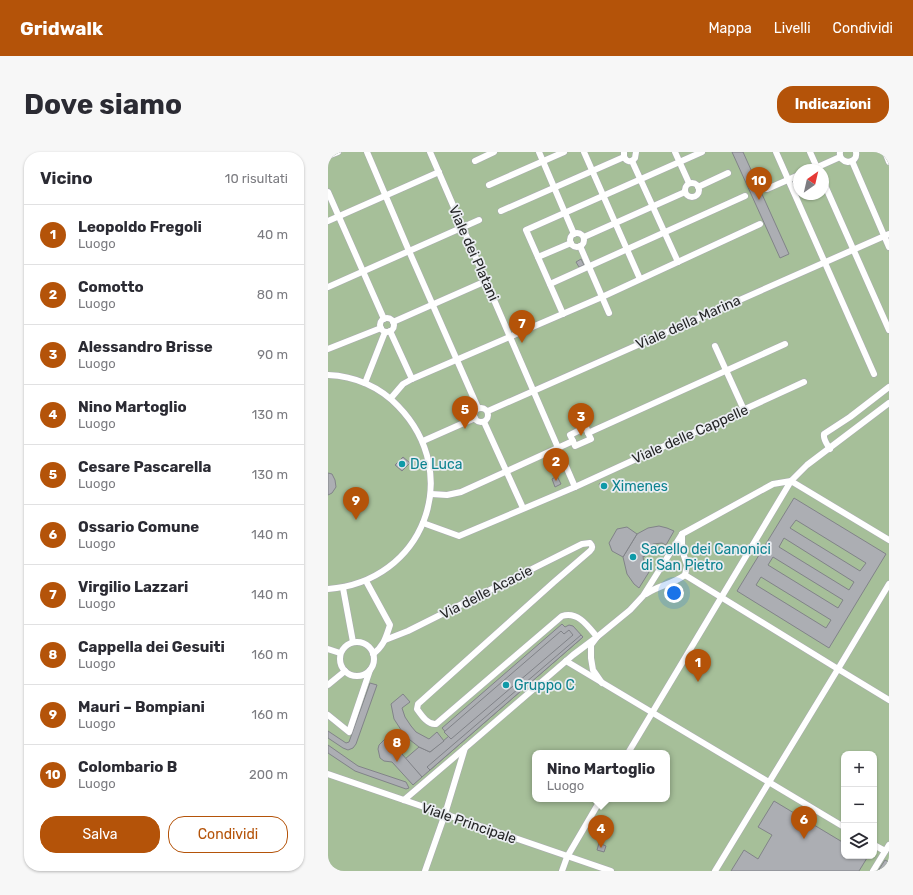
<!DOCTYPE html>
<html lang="it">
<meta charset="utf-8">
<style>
:root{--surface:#fff;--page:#f7f7f7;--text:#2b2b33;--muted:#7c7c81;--line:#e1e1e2;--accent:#b45309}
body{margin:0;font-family:Rubik,sans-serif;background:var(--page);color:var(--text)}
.controls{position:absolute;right:12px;bottom:12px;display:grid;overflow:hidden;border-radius:8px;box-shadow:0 1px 3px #0004}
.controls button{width:36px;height:36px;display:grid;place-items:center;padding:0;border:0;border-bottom:1px solid var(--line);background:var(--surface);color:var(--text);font:20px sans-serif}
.compass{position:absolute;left:465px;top:12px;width:36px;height:36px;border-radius:50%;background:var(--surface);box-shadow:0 1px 3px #0004;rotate:34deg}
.you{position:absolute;left:346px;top:441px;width:14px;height:14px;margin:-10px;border:3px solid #fff;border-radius:50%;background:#1a73e8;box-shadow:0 0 0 6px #1a73e833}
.badge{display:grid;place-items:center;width:26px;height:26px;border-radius:50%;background:var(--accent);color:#fff;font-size:13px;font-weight:700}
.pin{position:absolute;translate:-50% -33px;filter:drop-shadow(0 1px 2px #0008)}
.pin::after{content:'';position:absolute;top:21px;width:14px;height:12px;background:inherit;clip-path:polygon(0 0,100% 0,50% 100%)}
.popup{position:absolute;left:204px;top:598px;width:138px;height:52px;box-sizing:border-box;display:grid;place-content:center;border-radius:8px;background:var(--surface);filter:drop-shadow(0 1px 3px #0005);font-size:13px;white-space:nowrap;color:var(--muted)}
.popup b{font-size:15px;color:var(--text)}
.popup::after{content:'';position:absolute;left:50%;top:100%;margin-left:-8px;border:8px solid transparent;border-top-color:var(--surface)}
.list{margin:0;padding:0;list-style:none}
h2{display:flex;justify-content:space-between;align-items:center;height:52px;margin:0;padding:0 16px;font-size:17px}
h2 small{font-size:13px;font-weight:400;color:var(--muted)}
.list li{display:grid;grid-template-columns:26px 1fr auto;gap:12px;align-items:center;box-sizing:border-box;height:60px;padding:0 16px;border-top:1px solid var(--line)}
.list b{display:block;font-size:15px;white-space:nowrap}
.list p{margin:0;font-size:13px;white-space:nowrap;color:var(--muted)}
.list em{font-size:13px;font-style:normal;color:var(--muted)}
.actions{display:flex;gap:8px;padding:12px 16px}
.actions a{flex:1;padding:9px 0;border:1px solid var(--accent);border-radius:16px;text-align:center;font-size:14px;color:var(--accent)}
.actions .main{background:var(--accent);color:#fff}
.icon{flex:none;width:22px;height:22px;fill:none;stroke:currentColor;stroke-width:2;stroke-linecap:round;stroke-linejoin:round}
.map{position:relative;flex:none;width:561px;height:719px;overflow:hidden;border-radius:16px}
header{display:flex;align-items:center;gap:24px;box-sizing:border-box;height:56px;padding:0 20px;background:var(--accent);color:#fff}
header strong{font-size:19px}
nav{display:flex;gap:22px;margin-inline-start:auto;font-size:14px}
.intro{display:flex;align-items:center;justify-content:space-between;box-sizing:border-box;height:96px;padding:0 24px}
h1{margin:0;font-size:28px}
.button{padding:10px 18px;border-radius:16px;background:var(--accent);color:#fff;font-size:14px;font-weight:700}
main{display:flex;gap:24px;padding:0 24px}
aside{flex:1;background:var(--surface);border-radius:16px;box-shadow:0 1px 3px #0004}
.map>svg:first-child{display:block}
.green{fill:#a6bf99;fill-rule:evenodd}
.building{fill:#acaeb3;stroke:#818388;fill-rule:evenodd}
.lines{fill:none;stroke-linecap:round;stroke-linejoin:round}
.lane-casing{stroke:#aaacb1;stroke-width:7}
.lane{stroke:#fff;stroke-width:6}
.culture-dot{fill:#0f9aa8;stroke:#eaedf1;stroke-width:1.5}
.labels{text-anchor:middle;stroke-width:3.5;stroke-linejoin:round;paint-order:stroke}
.street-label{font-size:14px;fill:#242526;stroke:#eaedf1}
.culture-label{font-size:14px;fill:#0d838f;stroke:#eaedf1;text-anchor:start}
</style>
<header>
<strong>Gridwalk</strong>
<nav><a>Mappa</a><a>Livelli</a><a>Condividi</a></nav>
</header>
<div class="intro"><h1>Dove siamo</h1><a class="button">Indicazioni</a></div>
<main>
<aside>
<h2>Vicino<small>10 risultati</small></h2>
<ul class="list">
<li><span class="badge">1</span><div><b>Leopoldo Fregoli</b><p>Luogo</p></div><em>40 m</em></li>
<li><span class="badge">2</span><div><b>Comotto</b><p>Luogo</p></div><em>80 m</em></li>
<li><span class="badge">3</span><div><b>Alessandro Brisse</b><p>Luogo</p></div><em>90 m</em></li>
<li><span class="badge">4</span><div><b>Nino Martoglio</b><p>Luogo</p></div><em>130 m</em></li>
<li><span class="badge">5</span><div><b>Cesare Pascarella</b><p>Luogo</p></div><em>130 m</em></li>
<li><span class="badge">6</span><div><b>Ossario Comune</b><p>Luogo</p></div><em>140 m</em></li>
<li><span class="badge">7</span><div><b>Virgilio Lazzari</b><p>Luogo</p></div><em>140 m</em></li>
<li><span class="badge">8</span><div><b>Cappella dei Gesuiti</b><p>Luogo</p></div><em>160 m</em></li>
<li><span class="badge">9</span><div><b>Mauri – Bompiani</b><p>Luogo</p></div><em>160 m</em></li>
<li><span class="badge">10</span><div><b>Colombario B</b><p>Luogo</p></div><em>200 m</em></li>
</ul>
<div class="actions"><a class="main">Salva</a><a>Condividi</a></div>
</aside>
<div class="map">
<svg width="561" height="719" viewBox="0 0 561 719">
<rect width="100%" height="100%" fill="#dddfe4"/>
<!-- green -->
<path class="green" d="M0 0H561V719H0ZM471 18H495V42H471ZM207 601H339V647H207ZM516 602H546V704H516Z"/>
<!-- building -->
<g class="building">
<path d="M404 0H415L461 102 452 106Z"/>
<path d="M253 107 256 113 251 115 248 110Z"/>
<path d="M75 305 82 311 74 319 67 313Z"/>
<path d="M0 321 4 322 7 328 8 335 4 341 0 343Z"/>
<path d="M229 324 233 332 227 335 224 327Z"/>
<path d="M278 330 280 336 274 338 271 332Z"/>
<path d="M466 346 558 402 501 496 409 439ZM468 368 538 411 532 419 462 376ZM456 386 526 430 521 438 451 395ZM445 405 515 448 510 456 440 413ZM433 425 503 468 498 476 428 433Z"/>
<path d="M331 374 339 376 346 379 338 393 334 391 325 392 321 395H322L316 405 315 404 316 413 321 420 311 436 306 432 299 422 295 405 309 382 320 376Z"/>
<path d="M299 375 309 382 295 405 284 399 281 391 289 377Z"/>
<path d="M352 434 356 439 351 442 347 438Z"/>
<path d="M234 472 237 475 241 473 245 474 255 485 94 625 77 607 91 595 102 600 121 584 114 576Z"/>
<path d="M241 478 245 483 123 587 116 580 233 479 236 482Z"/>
<path d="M253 483 255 485 102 618 99 615Z"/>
<path d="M42 531 49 533 28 592 25 596 20 598 15 596 0 586V579L18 591 21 590Z"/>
<path d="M75 542 82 550 74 556 77 565 83 574 88 580 101 587 109 580 116 589 102 600 91 595 77 584 66 567 63 552Z"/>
<path d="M58 586H63L71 590 74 594V602L94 625 85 633 64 610 56 609 52 606 50 597 51 593Z"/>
<path d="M0 593 30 614 78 630 81 636 78 637 27 619 0 601Z"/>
<path d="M446 649 516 691V704H537L539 706 531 719H403L416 698 430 707 444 683 430 675Z"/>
<path d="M271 691 278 694 276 700 269 698Z"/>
<path d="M557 708 561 710V713L557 719H550Z"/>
</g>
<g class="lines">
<!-- lane casing -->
<g class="lane-casing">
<g id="lane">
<path d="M39 0 81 99 150 256"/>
<path d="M102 0 247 335"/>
<path d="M211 0 246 82"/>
<path d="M256 0 312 127"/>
<path d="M296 0V5C299 10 303 11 307 6L308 0"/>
<path d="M347 0 361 31"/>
<path d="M448 0 546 222"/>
<path d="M482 0 490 18"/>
<path d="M512 0C511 6 515 9 520 10 526 9 529 6 528 0"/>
<path d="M557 0 561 10"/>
<path d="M0 4 10 0"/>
<path d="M147 9 166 0"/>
<path d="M304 9 350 110"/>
<path d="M524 9 561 95"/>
<path d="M483 18 512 5"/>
<path d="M495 29 561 178"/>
<circle cx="364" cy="38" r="7"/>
<path d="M161 33 236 0"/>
<path d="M370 35 400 21"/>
<path d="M439 37 471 23"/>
<path d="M0 40 56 167"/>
<path d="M173 59 296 5"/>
<path d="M0 69 111 20"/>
<circle cx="249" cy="88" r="7"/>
<path d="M256 85 357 40"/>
<path d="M252 94 281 161"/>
<path d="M210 105 243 91"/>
<path d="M222 132 417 44"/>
<path d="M0 135 151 68"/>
<path d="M235 162 198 78 374 0"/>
<circle cx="59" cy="173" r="7"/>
<path d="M65 170 158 129"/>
<path d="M62 179 84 227 75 232 63 246"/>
<path d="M387 194 416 258"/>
<path d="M0 197 53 176"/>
<path d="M0 223C27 224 52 235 70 254 137 323 95 430 0 437"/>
<path d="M84 227 274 145 432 72"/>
<path d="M37 231 57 180"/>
<circle cx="153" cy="263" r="7"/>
<path d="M160 259 561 82"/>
<path d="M156 270 195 356"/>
<path d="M95 289 147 266"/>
<path d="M245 289 247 294 263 287 260 281"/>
<path d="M502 297C499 292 495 288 496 282L522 265 561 235"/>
<path d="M103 342 119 343 133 340 245 289 242 283 258 275 260 281 457 192"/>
<path d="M95 371 131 384 247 335 476 230"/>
<path d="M354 382 445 332 463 329 479 313 561 251"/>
<path d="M38 429 62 473C58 485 56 494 45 502"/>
<path d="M15 436 25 490"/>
<path d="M318 442C331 433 343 433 357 423"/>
<path d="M57 488 80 479 254 392 262 391C265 394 265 396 262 399L226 430 90 552 89 557C94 564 100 573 108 572L234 464C250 459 260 474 269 485L245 503 137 596 117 662 97 719"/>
<circle cx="29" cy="507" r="17"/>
<path d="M0 497 12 501"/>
<path d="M238 509 516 675"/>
<path d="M274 531 265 518 263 506V493L269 485 302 458 315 444 354 382V398L359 413 357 423 510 517 561 432"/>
<path d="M0 533 17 519"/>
<path d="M0 563 21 580 42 518"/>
<path d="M300 601 463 329 561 388"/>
<path d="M0 622 283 719"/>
<path d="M76 648 137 596"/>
<path d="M546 693 557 699"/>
<path d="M234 719 239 705 273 647"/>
<path d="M387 719 510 517 561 548"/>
<path d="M545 719 561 693"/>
</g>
</g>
<!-- lane -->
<use href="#lane" class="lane"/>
</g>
<!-- markers -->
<g class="culture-dot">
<circle cx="74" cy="312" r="4"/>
<circle cx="276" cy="334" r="4"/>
<circle cx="305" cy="405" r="4"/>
<circle cx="178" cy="533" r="4"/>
</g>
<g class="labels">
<!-- street labels -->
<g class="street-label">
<text transform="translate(146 101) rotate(66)" y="5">Viale dei Platani</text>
<text transform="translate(360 170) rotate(-24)" y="5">Viale della Marina</text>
<text transform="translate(362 282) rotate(-24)" y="5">Viale delle Cappelle</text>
<text transform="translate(158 440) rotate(-27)" y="5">Via delle Acacie</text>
<text transform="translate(141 671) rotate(19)" y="5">Viale Principale</text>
</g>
<!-- culture labels -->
<g class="culture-label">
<text x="82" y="317">De Luca</text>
<text x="284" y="339">Ximenes</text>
<text x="313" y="402">Sacello dei Canonici<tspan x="313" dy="16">di San Pietro</tspan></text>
<text x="186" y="538">Gruppo C</text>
</g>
</g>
</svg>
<div class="controls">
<button>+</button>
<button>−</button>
<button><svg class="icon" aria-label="layers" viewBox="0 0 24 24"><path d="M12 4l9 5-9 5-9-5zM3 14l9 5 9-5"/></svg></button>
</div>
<svg class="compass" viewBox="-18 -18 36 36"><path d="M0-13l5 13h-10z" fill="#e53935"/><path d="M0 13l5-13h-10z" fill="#7c7c81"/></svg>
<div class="you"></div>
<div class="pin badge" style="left:370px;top:530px">1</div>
<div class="pin badge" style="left:228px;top:329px">2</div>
<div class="pin badge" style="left:253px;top:284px">3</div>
<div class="pin badge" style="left:273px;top:696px">4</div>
<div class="popup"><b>Nino Martoglio</b>Luogo</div>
<div class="pin badge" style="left:137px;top:277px">5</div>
<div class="pin badge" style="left:476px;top:687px">6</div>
<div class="pin badge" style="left:194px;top:191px">7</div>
<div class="pin badge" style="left:69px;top:610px">8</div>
<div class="pin badge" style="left:28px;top:368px">9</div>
<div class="pin badge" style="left:431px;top:48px">10</div>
</div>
</main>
